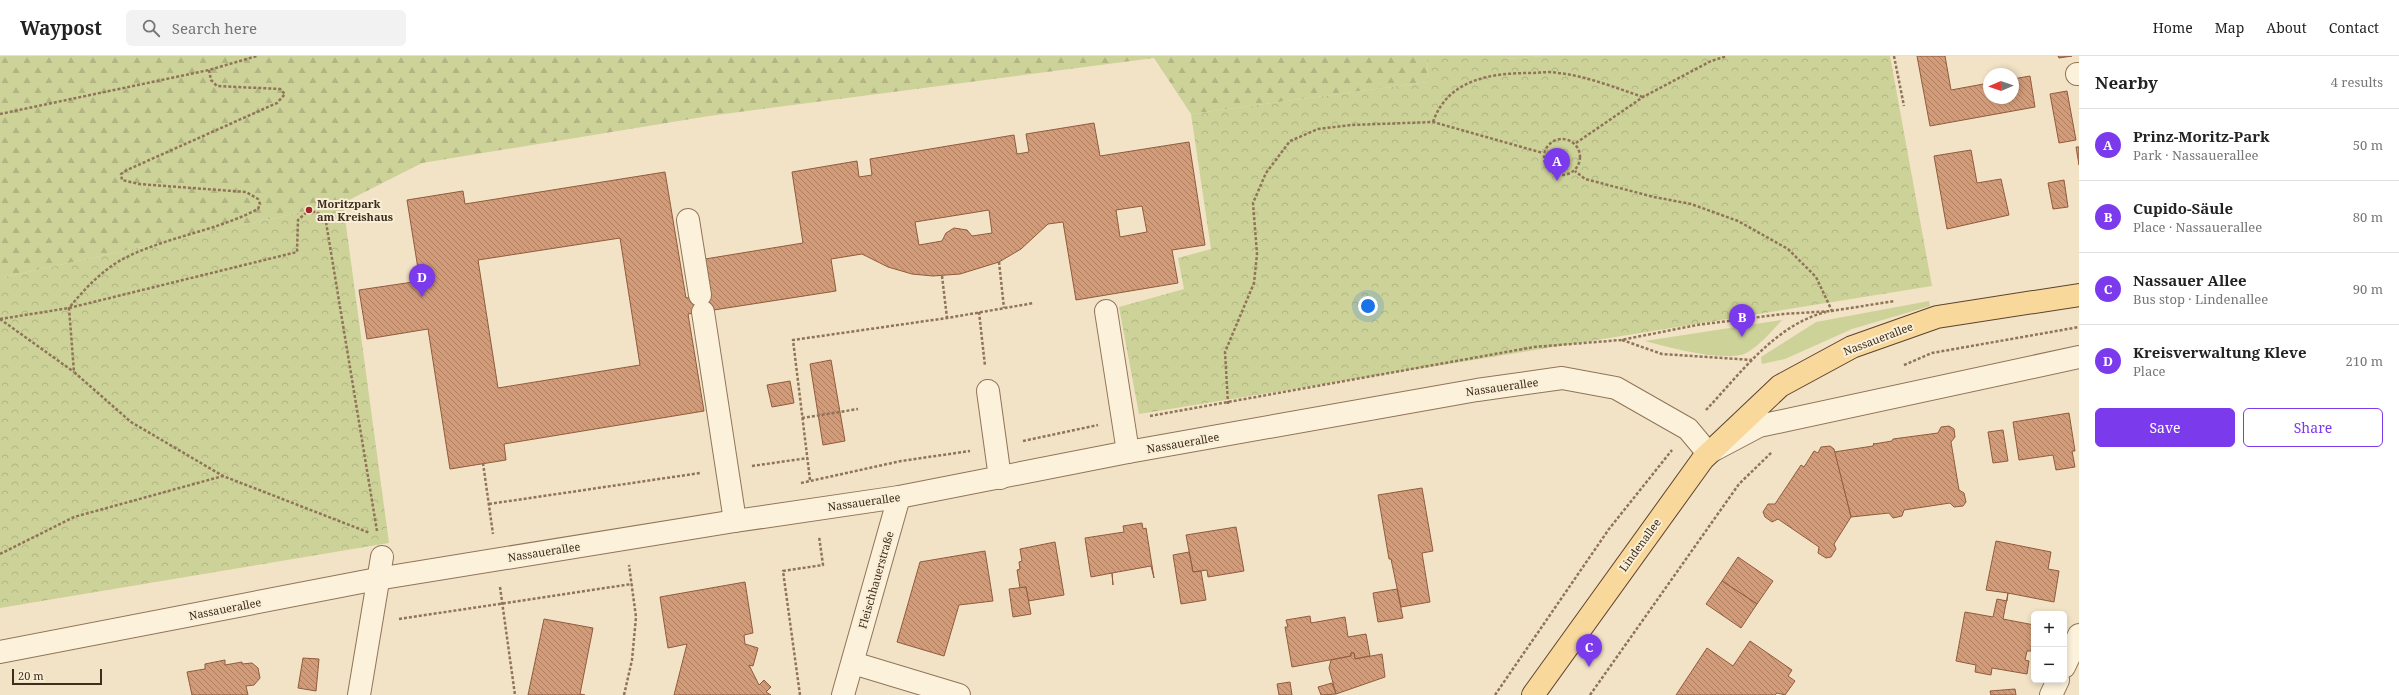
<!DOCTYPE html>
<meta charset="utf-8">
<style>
:root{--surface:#fff;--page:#f2f2f2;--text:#222;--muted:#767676;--line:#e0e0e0;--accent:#7c3aed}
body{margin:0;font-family:"Noto Serif",serif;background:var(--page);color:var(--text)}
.controls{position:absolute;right:12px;bottom:12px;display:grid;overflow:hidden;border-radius:6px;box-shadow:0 2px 6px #0003}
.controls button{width:36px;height:36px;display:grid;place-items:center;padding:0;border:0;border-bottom:1px solid var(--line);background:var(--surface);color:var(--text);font:20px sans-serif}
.compass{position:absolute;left:1983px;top:12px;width:36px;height:36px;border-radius:50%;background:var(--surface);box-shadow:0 2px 6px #0003;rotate:268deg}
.scale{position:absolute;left:12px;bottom:10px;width:90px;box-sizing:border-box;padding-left:4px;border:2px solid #3e2d1e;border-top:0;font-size:11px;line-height:14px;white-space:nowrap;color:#3e2d1e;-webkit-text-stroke:3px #f9eed6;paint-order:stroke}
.you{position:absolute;left:1368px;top:250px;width:14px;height:14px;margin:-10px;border:3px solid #fff;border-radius:50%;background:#1a73e8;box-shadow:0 0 0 6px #1a73e833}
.badge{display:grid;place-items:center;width:26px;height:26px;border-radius:50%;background:var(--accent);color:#fff;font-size:13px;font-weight:700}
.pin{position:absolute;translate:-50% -33px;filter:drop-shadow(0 1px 2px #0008)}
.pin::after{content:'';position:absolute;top:21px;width:14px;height:12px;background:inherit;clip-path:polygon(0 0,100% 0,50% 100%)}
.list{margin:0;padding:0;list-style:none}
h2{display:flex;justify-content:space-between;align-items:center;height:52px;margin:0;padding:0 16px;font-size:17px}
h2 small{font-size:13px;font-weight:400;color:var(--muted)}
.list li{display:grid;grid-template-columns:26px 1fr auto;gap:12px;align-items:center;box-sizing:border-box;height:72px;padding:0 16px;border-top:1px solid var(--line)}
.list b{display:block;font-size:15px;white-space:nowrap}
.list p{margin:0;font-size:13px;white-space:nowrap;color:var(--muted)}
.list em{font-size:13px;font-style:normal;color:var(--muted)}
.actions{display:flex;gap:8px;padding:12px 16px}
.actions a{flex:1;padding:9px 0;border:1px solid var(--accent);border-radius:6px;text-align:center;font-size:14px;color:var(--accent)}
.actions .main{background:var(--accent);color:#fff}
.icon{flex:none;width:22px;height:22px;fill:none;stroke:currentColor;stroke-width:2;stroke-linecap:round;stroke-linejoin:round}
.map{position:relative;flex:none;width:2079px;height:639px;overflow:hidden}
header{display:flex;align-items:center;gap:24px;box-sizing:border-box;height:56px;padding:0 20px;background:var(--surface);border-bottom:1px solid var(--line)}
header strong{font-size:19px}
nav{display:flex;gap:22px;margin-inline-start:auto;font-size:14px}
.search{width:280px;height:36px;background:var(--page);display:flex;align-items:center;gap:10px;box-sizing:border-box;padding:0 14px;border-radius:6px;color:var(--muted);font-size:15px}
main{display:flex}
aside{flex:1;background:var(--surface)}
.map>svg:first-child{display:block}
.green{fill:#cdd298}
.forest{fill:url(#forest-firs)}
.park{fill:url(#park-crowns)}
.building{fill:url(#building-back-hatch);stroke:#915b3d;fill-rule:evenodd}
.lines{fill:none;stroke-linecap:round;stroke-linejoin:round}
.minor-casing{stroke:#907459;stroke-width:24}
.major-casing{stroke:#5d422e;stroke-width:24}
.path{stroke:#907459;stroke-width:2.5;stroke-dasharray:3 2;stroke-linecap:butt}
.minor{stroke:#fcf1da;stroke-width:22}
.major{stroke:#f8d89b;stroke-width:22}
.poi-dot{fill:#a42429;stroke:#f9eed6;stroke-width:1.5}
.labels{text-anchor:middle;stroke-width:4;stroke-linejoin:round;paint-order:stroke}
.poi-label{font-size:11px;font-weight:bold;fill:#3e2d1e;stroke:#f9eed6;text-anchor:start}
.street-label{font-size:11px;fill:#3e2d1e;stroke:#f9eed6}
</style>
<header>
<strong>Waypost</strong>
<div class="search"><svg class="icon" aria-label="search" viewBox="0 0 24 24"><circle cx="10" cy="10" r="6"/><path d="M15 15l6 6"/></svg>Search here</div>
<nav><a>Home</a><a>Map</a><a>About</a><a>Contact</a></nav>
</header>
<main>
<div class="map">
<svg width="2079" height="639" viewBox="0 0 2079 639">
<defs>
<pattern id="forest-firs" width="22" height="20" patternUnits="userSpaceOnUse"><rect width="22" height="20" fill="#cdd298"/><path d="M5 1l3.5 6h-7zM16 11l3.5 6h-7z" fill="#b1b583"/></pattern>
<pattern id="park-crowns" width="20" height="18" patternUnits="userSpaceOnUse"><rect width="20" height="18" fill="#cdd298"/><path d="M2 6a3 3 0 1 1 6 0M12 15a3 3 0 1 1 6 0" fill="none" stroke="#b1b583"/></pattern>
<pattern id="building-back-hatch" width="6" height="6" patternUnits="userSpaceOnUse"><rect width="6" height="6" fill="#d39b78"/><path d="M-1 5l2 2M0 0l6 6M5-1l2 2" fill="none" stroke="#ad7f62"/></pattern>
</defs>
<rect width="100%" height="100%" fill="#f2e3c6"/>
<!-- green -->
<g class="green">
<path d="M1929 245 1930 250 1852 273 1785 303 1762 308 1761 301 1816 266Z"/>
<path d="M1782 264C1772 275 1761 288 1748 296 1729 308 1667 291 1645 285Z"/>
</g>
<!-- forest -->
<g class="forest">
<path d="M0 0H1427L1428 26 1191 58 1154 2 709 60 422 107 343 147 0 222Z"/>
<path d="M1505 0H1544L1505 3Z"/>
</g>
<!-- park -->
<g class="park">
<path d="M1427 0H1505L1506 3 1544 0H1890L1932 230 1139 358 1119 251 1184 233 1178 202 1211 193 1191 58 1428 26Z"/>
<path d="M343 147 389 487 0 552V222Z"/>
</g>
<!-- building -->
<g class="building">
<path d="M1917 0H1945L1951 34 1989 27V42H2013V23L2030 20 2035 51 1930 70Z"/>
<path d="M2058 0H2072L2059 2Z"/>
<path d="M2067 35 2076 84 2059 87 2050 38Z"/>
<path d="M1094 67 1100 100 1189 86 1205 189 1172 194 1178 227 1076 244 1063 166 1048 168 1021 193 999 206 960 218 933 220 912 218 888 211 862 198 831 203 836 235 688 258 704 355 504 388 506 404 450 413 428 273 367 283 359 234 420 225 407 144 463 135 465 148 665 116 686 242 704 239 699 204 803 187 792 116 857 105 859 121 872 119 870 103 1014 79 1017 98 1029 96 1026 78ZM1142 150 1147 176 1120 181 1116 154ZM989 154 992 177 972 180 967 174 954 172 946 177 942 185 919 189 915 166ZM620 182 640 309 498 332 478 204Z"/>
<path d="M2076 91H2079V109Z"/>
<path d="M1971 94 1977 127 2001 123 2009 159 1947 173 1934 100Z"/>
<path d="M2064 124 2068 151 2053 153 2048 127Z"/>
<path d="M831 304 845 385 823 389 810 308Z"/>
<path d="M790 325 794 347 772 351 767 329Z"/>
<path d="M2069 357 2075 395H2072L2075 411 2056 414 2053 399 2019 404 2013 366Z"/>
<path d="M1949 370 1954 373 1955 381 1951 386 1959 434 1964 437 1966 446 1963 450 1954 451 1950 447 1904 454 1902 460 1893 462 1889 457 1851 461 1834 396 1873 390 1874 387V388L1892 385 1893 383 1938 377 1941 371Z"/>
<path d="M2003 374 2008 405 1993 407 1988 376Z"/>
<path d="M1830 390 1834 393 1851 461 1834 488 1836 493 1831 501 1826 502 1818 497 1819 491 1778 463 1772 466 1765 461 1763 456 1768 448H1775L1801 409 1804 411 1814 395 1818 397 1821 391Z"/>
<path d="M1422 432 1433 495 1422 497 1430 546 1401 551 1391 503H1389L1378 439Z"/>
<path d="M1142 467 1143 473 1146 472 1154 522 1151 510 1112 517 1113 529 1112 517 1091 521 1085 482 1124 476 1123 470Z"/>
<path d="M1236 471 1244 515 1208 521 1207 514 1193 516 1186 479Z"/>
<path d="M1996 485 2051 496 2048 513 2059 515 2054 546 2008 537 2003 563 2034 569 2031 595H2027L2025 604 2029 605 2027 618 1992 612 1991 619 1975 616 1976 609 1956 605 1965 556 1993 561 1997 543 2007 545 2008 537 1986 534Z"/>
<path d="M1055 486 1064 539 1028 545 1026 531 1020 532 1017 514 1020 513 1019 506 1022 505 1020 493Z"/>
<path d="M985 495 993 545 959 549 944 600 897 586 920 506Z"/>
<path d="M1189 496 1193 516 1201 515 1206 544 1181 548 1173 499Z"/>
<path d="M1738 501 1773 525 1757 548 1722 525Z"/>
<path d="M1722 525 1757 548 1741 572 1706 548Z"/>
<path d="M745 526 753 577 744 579 745 588 758 592 753 610 749 609 759 629 764 624 771 631 766 636 771 639H674L687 588 668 592 660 541Z"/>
<path d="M1026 531 1031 558 1013 561 1009 533Z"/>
<path d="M1397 533 1403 562 1378 566 1373 537Z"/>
<path d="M1310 560 1311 567 1345 561 1348 581 1366 578 1370 600 1355 603 1354 597H1351V600L1292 611 1285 571H1288L1286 564Z"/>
<path d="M544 563 593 572 580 638 585 639H528Z"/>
<path d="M1750 585 1792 614 1788 620 1795 625 1785 639 1777 637 1775 639H1676L1707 592 1733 610Z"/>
<path d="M1351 597H1354L1355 603 1382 598 1385 621 1336 638 1329 612 1331 604 1351 600Z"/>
<path d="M303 602 319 603 316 635 298 632Z"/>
<path d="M225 604V609L242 606V608L252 607 258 612 260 622 254 629 246 630 248 639H192L187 616 205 613V608Z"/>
<path d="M1290 626 1292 639H1279L1277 628Z"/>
<path d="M1332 627 1336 638 1321 639 1318 631Z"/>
<path d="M2015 633 2016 639H1991L1990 635Z"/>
</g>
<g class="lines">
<!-- minor casing -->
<g class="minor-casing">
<g id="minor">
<path d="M2077 18H2079"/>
<path d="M688 164 700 239"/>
<path d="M1106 255 1128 396"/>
<path d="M703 256 735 465"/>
<path d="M988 335 1000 422"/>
<path d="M0 596 377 523 735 465 899 441 1128 396 1477 334 1562 322 1616 332 1688 373 1708 397 1759 370 2079 301"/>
<path d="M853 607 959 639"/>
<path d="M2064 611 2079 579"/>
<path d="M359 639 382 501"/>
<path d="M843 639 899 441"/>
<path d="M2051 639 2058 624"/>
</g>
</g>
<!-- major casing -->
<g class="major-casing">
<path id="major" d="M1533 639 1703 403 1780 330 1852 291 1937 261 2079 239"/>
</g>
<!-- path -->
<g class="path">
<path d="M1894 0 1904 50"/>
<path d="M209 14 211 24 217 30 280 33 285 38 277 47 127 114 121 118 122 124 139 128 246 136 258 143 260 148 258 153C218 174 172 180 131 199 106 210 86 231 69 252L74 316 131 366 223 420 370 477"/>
<path d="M0 58 209 14 257 0"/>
<path d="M1433 66C1448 23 1491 17 1531 17 1540 17 1549 15 1558 17 1587 20 1616 32 1643 41"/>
<circle cx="1562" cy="101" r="18"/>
<path d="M1576 87 1643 41 1711 5 1727 0"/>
<path d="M999 206 1004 252"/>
<path d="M942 220 947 262"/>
<path d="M1831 255 1895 245"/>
<path d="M979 256 985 310"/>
<path d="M0 263 69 252 297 196 298 164 309 154 325 160 377 475"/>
<path d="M0 263 74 316"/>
<path d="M1622 284 1662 298 1752 304"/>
<path d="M1904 309 1932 297 2079 271"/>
<path d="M1228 348 1225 296 1254 227 1257 198 1253 147 1266 117 1290 85 1318 73 1351 69 1433 66 1543 97"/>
<path d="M1706 354C1741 317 1775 269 1826 256"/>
<path d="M1150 360 1534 291 1621 284 1697 269 1783 258 1832 255 1816 221 1788 193 1738 165 1691 148 1654 141 1585 123 1575 115"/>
<path d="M802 362 858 353"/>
<path d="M1023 385 1098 369"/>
<path d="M483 407 493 478"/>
<path d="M752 410 808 402"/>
<path d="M810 424 793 284 947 262 1034 247"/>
<path d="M801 427 901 405 970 395"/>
<path d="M489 448 700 417"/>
<path d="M0 498 74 461 223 420"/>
<path d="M500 531 515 639"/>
<path d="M399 563 632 528"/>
<path d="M624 639 632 604 636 561 629 509"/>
<path d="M800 639 783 515 823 509 819 480"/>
<path d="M1495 639 1609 473 1672 394"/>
<path d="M1590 639 1739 428 1772 396"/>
</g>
<!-- minor -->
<use href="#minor" class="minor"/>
<!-- major -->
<use href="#major" class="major"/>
</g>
<!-- markers -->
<circle class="poi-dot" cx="309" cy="154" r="4"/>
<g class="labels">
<!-- poi labels -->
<g class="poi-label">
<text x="317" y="152">Moritzpark<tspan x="317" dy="13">am Kreishaus</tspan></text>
</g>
<!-- street labels -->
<g class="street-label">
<text transform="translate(1878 283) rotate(-21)" y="4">Nassauerallee</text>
<text transform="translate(1502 331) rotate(-8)" y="4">Nassauerallee</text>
<text transform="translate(1183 387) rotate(-10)" y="4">Nassauerallee</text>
<text transform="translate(864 446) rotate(-8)" y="4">Nassauerallee</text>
<text transform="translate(1640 489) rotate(-54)" y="4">Lindenallee</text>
<text transform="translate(544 496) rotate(-9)" y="4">Nassauerallee</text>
<text transform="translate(876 524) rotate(-74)" y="4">Fleischhauerstraße</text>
<text transform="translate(225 553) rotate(-11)" y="4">Nassauerallee</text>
</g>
</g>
</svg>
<div class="controls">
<button>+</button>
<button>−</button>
</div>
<svg class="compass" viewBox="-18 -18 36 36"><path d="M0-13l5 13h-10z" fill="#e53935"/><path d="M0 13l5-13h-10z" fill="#767676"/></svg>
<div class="scale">20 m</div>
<div class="you"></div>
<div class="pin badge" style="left:1557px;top:125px">A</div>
<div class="pin badge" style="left:1742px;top:281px">B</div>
<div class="pin badge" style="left:1589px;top:611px">C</div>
<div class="pin badge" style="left:422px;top:241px">D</div>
</div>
<aside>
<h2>Nearby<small>4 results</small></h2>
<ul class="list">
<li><span class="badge">A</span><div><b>Prinz-Moritz-Park</b><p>Park · Nassauerallee</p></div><em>50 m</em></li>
<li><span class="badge">B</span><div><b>Cupido-Säule</b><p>Place · Nassauerallee</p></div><em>80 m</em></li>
<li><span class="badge">C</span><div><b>Nassauer Allee</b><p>Bus stop · Lindenallee</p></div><em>90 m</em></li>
<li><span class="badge">D</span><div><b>Kreisverwaltung Kleve</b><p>Place</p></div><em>210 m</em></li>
</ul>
<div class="actions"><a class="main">Save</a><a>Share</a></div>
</aside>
</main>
